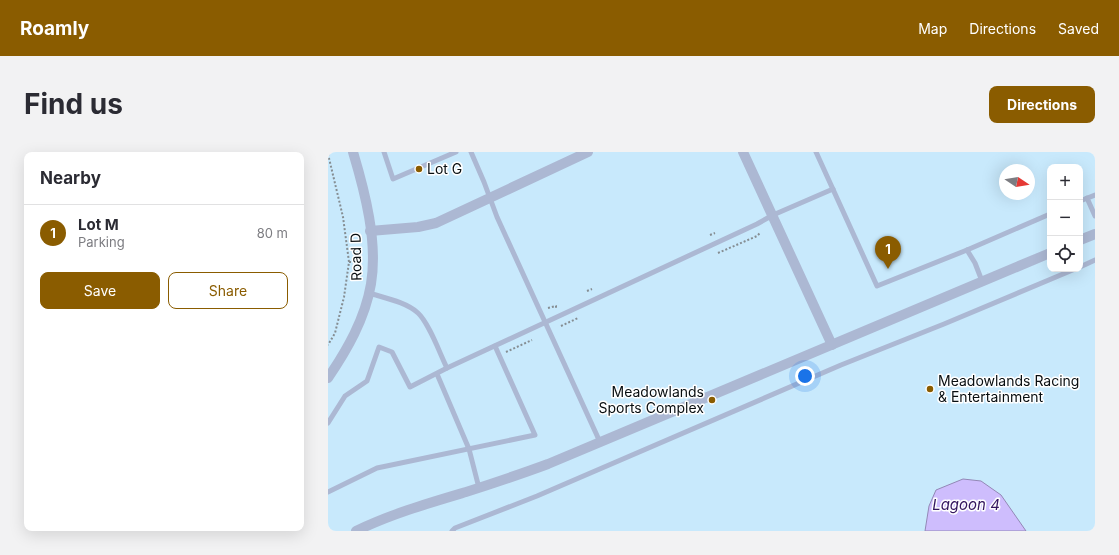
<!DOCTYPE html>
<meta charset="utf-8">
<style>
:root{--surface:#fff;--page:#f2f2f3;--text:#2b2b33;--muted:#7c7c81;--line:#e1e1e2;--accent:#8a5c00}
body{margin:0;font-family:Inter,sans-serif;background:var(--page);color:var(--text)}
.controls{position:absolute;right:12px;top:12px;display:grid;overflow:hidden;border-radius:8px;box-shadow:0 4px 16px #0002}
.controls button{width:36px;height:36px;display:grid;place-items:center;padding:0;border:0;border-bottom:1px solid var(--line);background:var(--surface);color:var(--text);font:20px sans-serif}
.compass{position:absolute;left:671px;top:12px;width:36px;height:36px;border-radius:50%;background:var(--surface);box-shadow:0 4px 16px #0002;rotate:102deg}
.you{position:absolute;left:477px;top:224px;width:14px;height:14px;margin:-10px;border:3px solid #fff;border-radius:50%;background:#1a73e8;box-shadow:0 0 0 6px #1a73e833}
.badge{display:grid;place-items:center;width:26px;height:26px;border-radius:50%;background:var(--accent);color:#fff;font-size:13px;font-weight:700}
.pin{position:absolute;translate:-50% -33px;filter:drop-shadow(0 1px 2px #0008)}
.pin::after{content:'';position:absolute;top:21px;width:14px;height:12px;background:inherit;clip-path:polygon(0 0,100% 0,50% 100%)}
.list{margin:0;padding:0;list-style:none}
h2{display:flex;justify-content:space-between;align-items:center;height:52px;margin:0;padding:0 16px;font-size:17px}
h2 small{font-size:13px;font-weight:400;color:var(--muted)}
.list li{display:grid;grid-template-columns:26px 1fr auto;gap:12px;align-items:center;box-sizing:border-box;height:56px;padding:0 16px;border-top:1px solid var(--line)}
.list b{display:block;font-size:15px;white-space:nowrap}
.list p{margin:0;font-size:13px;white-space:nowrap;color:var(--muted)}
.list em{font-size:13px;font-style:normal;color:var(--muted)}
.actions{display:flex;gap:8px;padding:12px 16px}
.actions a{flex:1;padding:9px 0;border:1px solid var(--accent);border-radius:8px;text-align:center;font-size:14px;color:var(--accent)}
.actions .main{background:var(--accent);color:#fff}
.icon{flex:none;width:22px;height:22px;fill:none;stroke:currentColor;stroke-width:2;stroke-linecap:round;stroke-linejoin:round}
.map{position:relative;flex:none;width:767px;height:379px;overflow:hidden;border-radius:8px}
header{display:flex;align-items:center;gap:24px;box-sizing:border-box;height:56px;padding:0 20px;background:var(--accent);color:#fff}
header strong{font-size:19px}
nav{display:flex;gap:22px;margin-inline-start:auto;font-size:14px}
.intro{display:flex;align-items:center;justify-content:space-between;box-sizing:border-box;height:96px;padding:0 24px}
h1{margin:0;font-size:28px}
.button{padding:10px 18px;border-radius:8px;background:var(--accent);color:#fff;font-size:14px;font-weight:700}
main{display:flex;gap:24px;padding:0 24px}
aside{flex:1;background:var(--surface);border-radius:8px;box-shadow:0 4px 16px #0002}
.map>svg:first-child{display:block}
.green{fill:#c8e9fc;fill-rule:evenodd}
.water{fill:#cebdfd;stroke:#9388b6}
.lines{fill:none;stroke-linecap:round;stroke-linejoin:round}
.path{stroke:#858d92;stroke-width:2;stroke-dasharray:2 2;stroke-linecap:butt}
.lane{stroke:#acb8d3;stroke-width:5}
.street{stroke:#acb8d3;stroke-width:10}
.poi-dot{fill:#8a5c00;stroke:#fff;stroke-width:1.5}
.labels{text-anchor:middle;stroke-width:3;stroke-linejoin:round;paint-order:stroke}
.poi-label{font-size:14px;fill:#080e11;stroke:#fff;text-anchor:start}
.street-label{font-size:14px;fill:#080e11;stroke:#fff}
.water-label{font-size:15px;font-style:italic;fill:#34175f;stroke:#fff}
</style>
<header>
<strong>Roamly</strong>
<nav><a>Map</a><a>Directions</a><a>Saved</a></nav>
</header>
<div class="intro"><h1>Find us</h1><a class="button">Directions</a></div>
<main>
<aside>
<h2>Nearby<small></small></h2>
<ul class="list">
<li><span class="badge">1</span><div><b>Lot M</b><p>Parking</p></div><em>80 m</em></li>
</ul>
<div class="actions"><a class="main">Save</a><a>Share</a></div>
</aside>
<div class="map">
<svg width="767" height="379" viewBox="0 0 767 379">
<rect width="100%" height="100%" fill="#edf8fe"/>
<!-- green -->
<path class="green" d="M0 0H767V379H0ZM722 15H752V117H722ZM677 18H701V42H677Z"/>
<!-- water -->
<path class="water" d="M635 327 653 329 673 343 698 379H597L601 354 608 338Z"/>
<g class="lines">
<!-- path -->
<g class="path">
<path d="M0 2 15 65 21 110 16 145 7 181 0 193"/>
<path d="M382 83 387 81"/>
<path d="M390 101 429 84 432 81"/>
<path d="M21 110H26"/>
<path d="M259 139 264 137"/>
<path d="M220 156 228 154V157"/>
<path d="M233 174 250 166"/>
<path d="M178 200 204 188"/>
</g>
<!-- lane -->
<g class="lane">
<path d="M56 0 65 27 128 0"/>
<path d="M143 0 156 30 169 65 272 290"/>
<path d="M488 0 549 134 639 98 722 62"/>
<path d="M759 46 767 64"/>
<path d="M752 49 767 43"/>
<path d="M639 98 647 111 654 129"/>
<path d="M752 115 767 108"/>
<path d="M41 141C57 146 78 150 90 161 101 171 112 202 119 216L429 72 445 63 505 37"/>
<path d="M109 222 141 297 151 336"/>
<path d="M0 271 17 244 39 229 51 195 64 200 82 235 119 216"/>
<path d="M0 340 49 316 207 283 167 194"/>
<path d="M124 379 127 376 209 344 513 213 616 172 747 117"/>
</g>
<!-- street -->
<g class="street">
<path d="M415 0 504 193"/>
<path d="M42 79 90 75 108 71 260 0"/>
<path d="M752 88 767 82"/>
<path d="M0 226C19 198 37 167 43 132 50 90 37 40 25 0"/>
<path d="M28 379C63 362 101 351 138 340 166 331 193 322 220 312L722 101"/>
</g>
</g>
<!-- markers -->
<g class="poi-dot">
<circle cx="91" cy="17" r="4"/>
<circle cx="602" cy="237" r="4"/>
<circle cx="384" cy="248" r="4"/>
</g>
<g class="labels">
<!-- poi labels -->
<g class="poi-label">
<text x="99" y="22">Lot G</text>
<text x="610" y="234">Meadowlands Racing<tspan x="610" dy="16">&amp; Entertainment</tspan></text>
<text x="376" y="245" text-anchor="end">Meadowlands<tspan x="376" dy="16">Sports Complex</tspan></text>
</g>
<!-- street labels -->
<g class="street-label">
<text transform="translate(28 105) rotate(-91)" y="5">Road D</text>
</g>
<!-- water labels -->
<g class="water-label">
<text x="638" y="358">Lagoon 4</text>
</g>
</g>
</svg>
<div class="controls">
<button>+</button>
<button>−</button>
<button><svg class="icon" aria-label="locate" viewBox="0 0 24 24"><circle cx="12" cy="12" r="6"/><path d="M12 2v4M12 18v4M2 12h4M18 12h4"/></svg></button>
</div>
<svg class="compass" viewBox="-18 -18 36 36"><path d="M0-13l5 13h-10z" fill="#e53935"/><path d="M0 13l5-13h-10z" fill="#7c7c81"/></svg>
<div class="you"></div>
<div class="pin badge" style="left:560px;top:117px">1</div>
</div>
</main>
